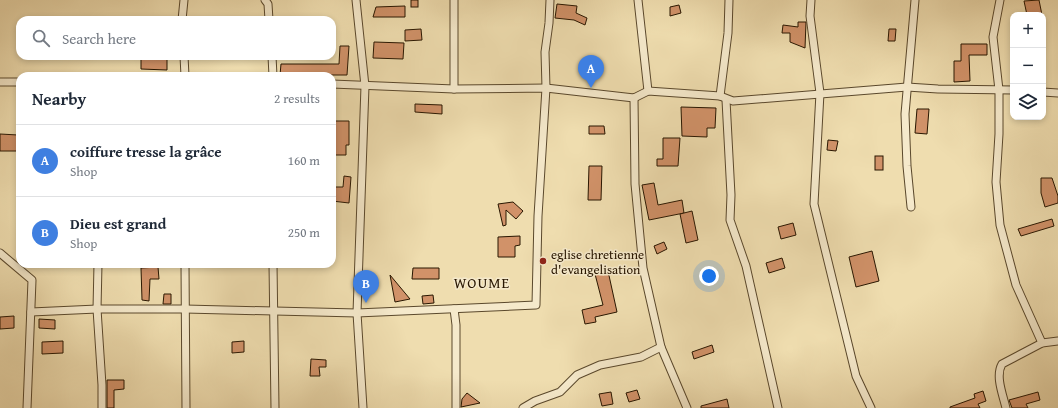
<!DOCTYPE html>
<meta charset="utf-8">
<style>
:root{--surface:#fff;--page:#f2f2f3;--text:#1f2937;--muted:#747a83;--line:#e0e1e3;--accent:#d93025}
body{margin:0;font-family:"Gentium Book Plus",serif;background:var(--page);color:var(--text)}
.controls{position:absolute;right:12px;top:12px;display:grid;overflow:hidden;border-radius:8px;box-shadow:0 2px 6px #0003}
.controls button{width:36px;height:36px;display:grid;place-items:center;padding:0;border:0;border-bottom:1px solid var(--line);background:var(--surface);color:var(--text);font:20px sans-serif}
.you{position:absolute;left:709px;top:276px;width:14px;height:14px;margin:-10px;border:3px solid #fff;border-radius:50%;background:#1a73e8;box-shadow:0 0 0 6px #1a73e833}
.badge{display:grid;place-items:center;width:26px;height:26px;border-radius:50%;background:var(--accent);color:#fff;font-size:13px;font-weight:700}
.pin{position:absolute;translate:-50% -33px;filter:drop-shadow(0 1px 2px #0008)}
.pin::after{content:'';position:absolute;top:21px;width:14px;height:12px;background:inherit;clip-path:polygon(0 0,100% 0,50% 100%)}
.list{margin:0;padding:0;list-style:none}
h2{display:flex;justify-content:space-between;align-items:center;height:52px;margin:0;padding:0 16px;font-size:17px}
h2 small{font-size:13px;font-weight:400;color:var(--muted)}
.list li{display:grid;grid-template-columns:26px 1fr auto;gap:12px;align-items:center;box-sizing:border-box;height:72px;padding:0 16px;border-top:1px solid var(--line)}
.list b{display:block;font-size:15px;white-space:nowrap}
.list p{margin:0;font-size:13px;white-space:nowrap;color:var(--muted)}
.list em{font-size:13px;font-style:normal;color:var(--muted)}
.icon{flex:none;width:22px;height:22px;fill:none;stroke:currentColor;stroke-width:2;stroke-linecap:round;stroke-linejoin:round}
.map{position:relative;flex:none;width:1058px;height:408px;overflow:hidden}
.search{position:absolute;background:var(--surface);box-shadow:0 2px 6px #0003;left:16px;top:16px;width:320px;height:44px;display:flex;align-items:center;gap:10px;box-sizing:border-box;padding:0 14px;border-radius:12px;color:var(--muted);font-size:15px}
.panel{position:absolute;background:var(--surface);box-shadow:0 2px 6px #0003;left:16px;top:72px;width:320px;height:196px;border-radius:12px}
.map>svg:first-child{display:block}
.building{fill:#d19269;stroke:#281600}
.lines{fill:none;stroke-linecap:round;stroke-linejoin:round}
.street-casing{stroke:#5a482c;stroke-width:9}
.street{stroke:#f5e9cb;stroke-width:7}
.poi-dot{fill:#8f2418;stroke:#f5e9cb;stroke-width:1.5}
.labels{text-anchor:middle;stroke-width:3;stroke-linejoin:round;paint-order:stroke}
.poi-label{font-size:13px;fill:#281600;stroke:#f5e9cb;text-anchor:start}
.quarter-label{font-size:15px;letter-spacing:1px;fill:#281600;stroke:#f5e9cb}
</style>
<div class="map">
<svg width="1058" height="408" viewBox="0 0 1058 408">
<rect width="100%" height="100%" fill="#efddaf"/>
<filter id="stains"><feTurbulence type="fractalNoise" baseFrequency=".005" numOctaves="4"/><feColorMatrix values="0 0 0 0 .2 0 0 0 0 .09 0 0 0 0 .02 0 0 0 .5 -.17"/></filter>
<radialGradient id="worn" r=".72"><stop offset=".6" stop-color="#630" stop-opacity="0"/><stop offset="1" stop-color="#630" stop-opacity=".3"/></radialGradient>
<!-- building -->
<g class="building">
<rect x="411" y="0" width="7" height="7"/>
<path d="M1039 0 1042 15H1027L1024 1Z"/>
<path d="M557 4 577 6 576 13 587 18 585 25 574 20 555 18Z"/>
<path d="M679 5 681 13 670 16V7Z"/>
<path d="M405 6V17H373L376 7Z"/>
<path d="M798 22H806L805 48 790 42V33H782L783 25 798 27Z"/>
<path d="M421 29 422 40 405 41V30Z"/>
<path d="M889 29H896L895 41H888Z"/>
<path d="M374 42 404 43 403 59 373 58Z"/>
<path d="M961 44H987V55H969L970 81 954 82V61H961Z"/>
<path d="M340 46H349L347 75H280L281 64H339Z"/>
<path d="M141 56 167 57V70L141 69Z"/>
<path d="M415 104 442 105V114L415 112Z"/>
<path d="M681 107 716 108 715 128H707V137L682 136Z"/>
<path d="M917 109H929L927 134 915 133Z"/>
<path d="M332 121H349V145H346V155H332Z"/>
<path d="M589 126H604L605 134H589Z"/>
<path d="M0 134 18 135 17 151H0Z"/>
<path d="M663 138H680L678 166H657V159H663Z"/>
<path d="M828 140 838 141 836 151 827 150Z"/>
<rect x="875" y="156" width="8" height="14"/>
<path d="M589 166H602L601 200H588Z"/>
<path d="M344 176 351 177 349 203 332 201V187H343Z"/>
<path d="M1041 178H1052L1058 196V203L1045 207 1041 193Z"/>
<path d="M654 183 658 205 682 200 684 213 649 220 642 185Z"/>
<path d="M513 202 523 211 516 219 506 210V225L503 226 498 204Z"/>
<path d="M692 211 698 240 686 243 680 214Z"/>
<path d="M1052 219 1054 226 1021 236 1018 229Z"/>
<path d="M793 223 796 235 781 239 778 227Z"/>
<path d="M520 236V245L515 246V257H498V237Z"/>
<path d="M664 242 667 249 657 254 654 246Z"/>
<path d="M872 251 879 281 856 287 849 257Z"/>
<path d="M782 258 785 268 769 273 766 263Z"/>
<path d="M158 267 159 279H150L149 301 142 300 141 268Z"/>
<path d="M413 268H439V279H412Z"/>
<path d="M608 271 617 312 595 317 596 322 585 324 582 310 603 305 595 274Z"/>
<path d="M390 275 410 299 395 302Z"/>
<path d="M164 294H171V304H163Z"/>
<path d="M433 295 434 303 423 304 422 296Z"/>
<path d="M14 316V328L0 329V317Z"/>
<path d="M39 319 55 320V329L39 328Z"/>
<path d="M63 341V353L42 354V342Z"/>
<path d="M244 341V352L232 353V342Z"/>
<path d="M712 345 714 352 694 359 692 352Z"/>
<path d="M311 359 326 360V367H319L320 376H310Z"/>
<path d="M107 380H124V389L114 390V408H107Z"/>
<path d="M637 390 640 399 629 402 626 393Z"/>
<path d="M983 391 986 401 978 404 980 408H950V407L975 398 974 394Z"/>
<path d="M611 392 613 404 602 406 599 394Z"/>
<path d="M1038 392 1040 400 1026 404 1028 408H1012L1009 400Z"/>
<path d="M467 393 480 403 461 407 462 399Z"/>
<path d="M727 399 729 408H701V406Z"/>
</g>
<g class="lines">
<!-- street casing -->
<g class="street-casing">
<g id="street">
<path d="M265 0 268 4 269 20"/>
<path d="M356 0 365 86 357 313 363 408"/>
<path d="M638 0 648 91"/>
<path d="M811 0 810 16 820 93 814 204 856 376 871 408"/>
<path d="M1000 0 993 37 999 90V134L996 182 1000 225 1016 285 1042 343"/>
<path d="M182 20 184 0"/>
<path d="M184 56 185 76"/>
<path d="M272 56 273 76"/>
<path d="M0 82H20"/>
<path d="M332 84 454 89 546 88 634 98 648 91 720 96 733 101 907 87 938 89 1013 90"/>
<path d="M454 89V0"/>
<path d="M1043 92 1058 93"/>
<path d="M720 96 728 33 729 0"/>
<path d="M634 98 635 184 643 268 661 347 687 408"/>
<path d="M726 100 731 195 730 220 746 266 778 408"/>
<path d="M911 207 907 166 905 114 915 0"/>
<path d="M0 253 32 280 27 408"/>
<path d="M98 264 97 309 102 385V408"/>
<path d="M185 264 186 408"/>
<path d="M273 264 275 408"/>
<path d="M454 309 456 325V408"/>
<path d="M31 312 97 309H185L357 313 536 305 538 216 546 88 545 52 549 23 550 0"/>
<path d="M523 408 535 401 560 392 577 375 600 365 641 357 661 347"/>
<path d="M1006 408C1003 395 995 376 1002 364L1042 343 1058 341"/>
</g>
</g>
<!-- street -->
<use href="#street" class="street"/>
</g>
<!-- markers -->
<circle class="poi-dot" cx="543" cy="261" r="4"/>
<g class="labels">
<!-- poi labels -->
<g class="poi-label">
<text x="551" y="259">eglise chretienne<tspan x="551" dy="15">d'evangelisation</tspan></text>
</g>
<!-- quarter labels -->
<g class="quarter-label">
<text x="482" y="288">WOUME</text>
</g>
</g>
<rect width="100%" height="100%" filter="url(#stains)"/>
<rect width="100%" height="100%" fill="url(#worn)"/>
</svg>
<div class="controls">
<button>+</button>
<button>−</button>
<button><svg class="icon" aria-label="layers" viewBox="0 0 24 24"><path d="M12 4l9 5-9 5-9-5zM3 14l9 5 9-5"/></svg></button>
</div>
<div class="you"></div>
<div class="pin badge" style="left:591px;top:88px;background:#3f7fe0">A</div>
<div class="pin badge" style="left:366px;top:303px;background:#3f7fe0">B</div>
<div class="search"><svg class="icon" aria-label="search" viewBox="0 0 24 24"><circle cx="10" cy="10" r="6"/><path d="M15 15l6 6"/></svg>Search here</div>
<section class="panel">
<h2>Nearby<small>2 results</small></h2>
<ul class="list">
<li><span class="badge" style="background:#3f7fe0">A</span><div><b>coiffure tresse la grâce</b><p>Shop</p></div><em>160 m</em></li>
<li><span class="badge" style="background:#3f7fe0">B</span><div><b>Dieu est grand</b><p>Shop</p></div><em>250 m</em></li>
</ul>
</section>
</div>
